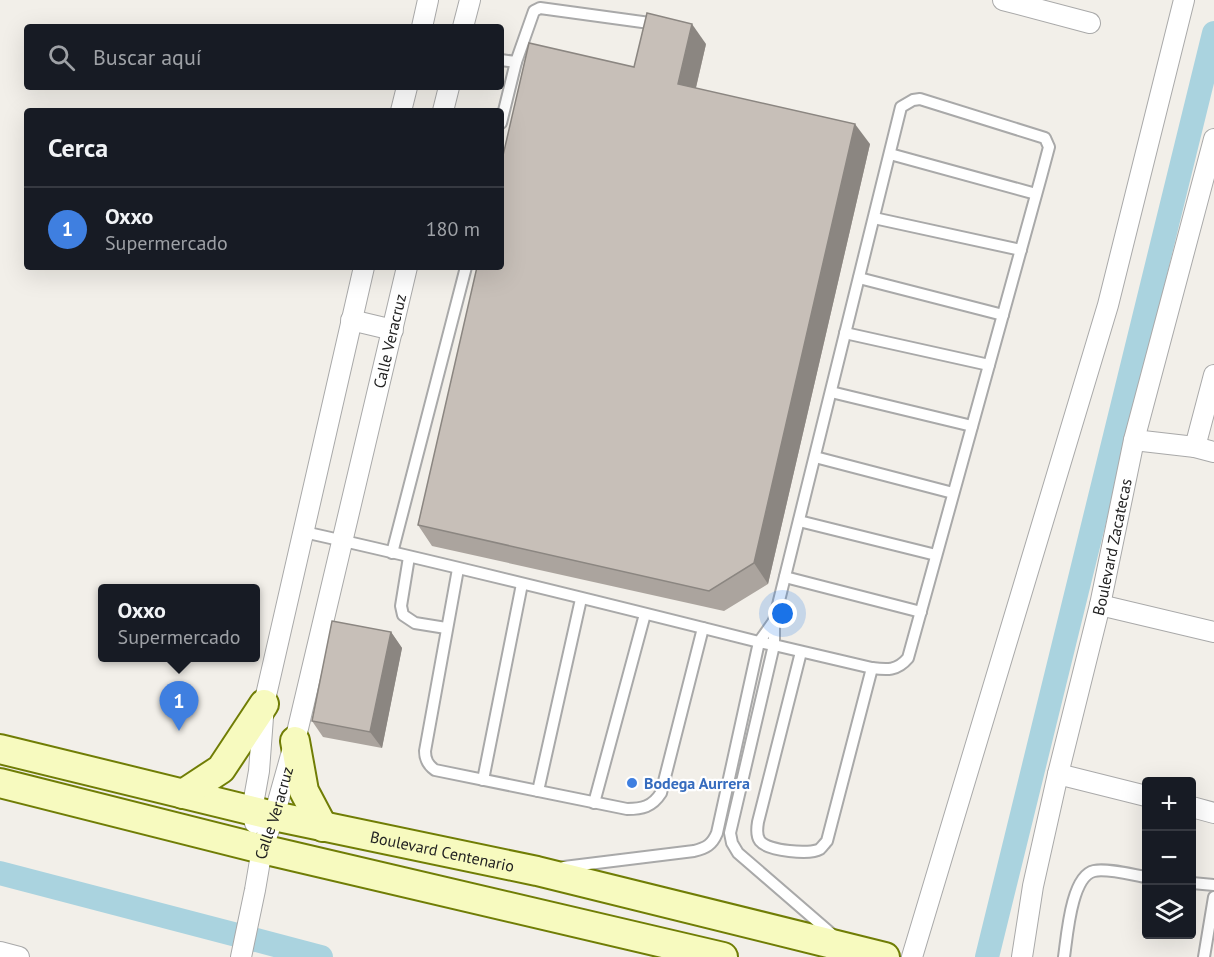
<!DOCTYPE html>
<html lang="es">
<meta charset="utf-8">
<style>
:root{--surface:#171b24;--page:#242831;--text:#f1f3f6;--muted:#9ea1a6;--line:#363941;--accent:#d40000}
body{margin:0;font-family:"PT Sans",sans-serif;background:var(--page);color:var(--text)}
.controls{position:absolute;right:18px;bottom:18px;display:grid;overflow:hidden;border-radius:6px;box-shadow:0 6px 24px #0002}
.controls button{width:54px;height:54px;display:grid;place-items:center;padding:0;border:0;border-bottom:2px solid var(--line);background:var(--surface);color:var(--text);font:30px sans-serif}
.you{position:absolute;left:783px;top:614px;width:21px;height:21px;margin:-15px;border:4px solid #fff;border-radius:50%;background:#1a73e8;box-shadow:0 0 0 9px #1a73e833}
.badge{display:grid;place-items:center;width:39px;height:39px;border-radius:50%;background:var(--accent);color:#fff;font-size:20px;font-weight:700}
.pin{position:absolute;translate:-50% -50px;filter:drop-shadow(0 2px 3px #0008)}
.pin::after{content:'';position:absolute;top:32px;width:21px;height:18px;background:inherit;clip-path:polygon(0 0,100% 0,50% 100%)}
.popup{position:absolute;left:98px;top:584px;width:162px;height:78px;box-sizing:border-box;display:grid;place-content:center;border-radius:6px;background:var(--surface);filter:drop-shadow(0 2px 4px #0005);font-size:20px;white-space:nowrap;color:var(--muted)}
.popup b{font-size:22px;color:var(--text)}
.popup::after{content:'';position:absolute;left:50%;top:100%;margin-left:-12px;border:12px solid transparent;border-top-color:var(--surface)}
.list{margin:0;padding:0;list-style:none}
h2{display:flex;justify-content:space-between;align-items:center;height:78px;margin:0;padding:0 24px;font-size:26px}
h2 small{font-size:20px;font-weight:400;color:var(--muted)}
.list li{display:grid;grid-template-columns:39px 1fr auto;gap:18px;align-items:center;box-sizing:border-box;height:84px;padding:0 24px;border-top:2px solid var(--line)}
.list b{display:block;font-size:22px;white-space:nowrap}
.list p{margin:0;font-size:20px;white-space:nowrap;color:var(--muted)}
.list em{font-size:20px;font-style:normal;color:var(--muted)}
.icon{flex:none;width:33px;height:33px;fill:none;stroke:currentColor;stroke-width:2;stroke-linecap:round;stroke-linejoin:round}
.map{position:relative;flex:none;width:1214px;height:957px;overflow:hidden}
.search{position:absolute;background:var(--surface);box-shadow:0 6px 24px #0002;left:24px;top:24px;width:480px;height:66px;display:flex;align-items:center;gap:15px;box-sizing:border-box;padding:0 21px;border-radius:6px;color:var(--muted);font-size:22px}
.panel{position:absolute;background:var(--surface);box-shadow:0 6px 24px #0002;left:24px;top:108px;width:480px;height:162px;border-radius:6px}
.map>svg:first-child{display:block}
.lines{fill:none;stroke-linecap:round;stroke-linejoin:round}
.canal{stroke:#aad3df;stroke-width:24}
.service-casing{stroke:#a9a9a9;stroke-width:14}
.minor-casing{stroke:#a9a9a9;stroke-width:22}
.secondary-casing{stroke:#707d05;stroke-width:32}
.service{stroke:#fff;stroke-width:10}
.minor{stroke:#fff;stroke-width:20}
.secondary{stroke:#f7fabf;stroke-width:28}
.wall{fill:#aba49e}
.shaded-wall{fill:#8b8681}
.building{fill:#c7bfb8;stroke:#8b8681;stroke-width:1.5}
.shop-dot{fill:#3f7fe0;stroke:#fff;stroke-width:2}
.labels{text-anchor:middle;stroke-width:4.5;stroke-linejoin:round;paint-order:stroke}
.street-label{font-size:16px;fill:#222;stroke:#fff}
.shop-label{font-size:16px;font-weight:bold;fill:#366cbe;stroke:#fff;text-anchor:start}
</style>
<div class="map">
<svg width="1214" height="957" viewBox="0 0 1214 957">
<rect width="100%" height="100%" fill="#f2efe9"/>
<g class="lines">
<!-- canal -->
<g class="canal">
<path d="M0 873 321 957"/>
<path d="M987 957 1214 33"/>
</g>
<!-- service casing -->
<g class="service-casing">
<g id="service">
<path d="M501 60 516 62"/>
<path d="M501 123 516 62 534 11 540 8 657 24"/>
<path d="M890 154 1036 194"/>
<path d="M874 218 1021 250"/>
<path d="M859 278 1003 315"/>
<path d="M845 333 989 365"/>
<path d="M831 392 972 426"/>
<path d="M815 457 953 493"/>
<path d="M799 521 936 555"/>
<path d="M304 532C456 566 608 604 759 642L774 645 872 668C887 670 897 671 908 658L1041 177 1049 147 1045 138 920 99 913 100 901 107 774 621V645L730 833 732 843 738 853 834 936"/>
<path d="M392 553 466 267"/>
<path d="M409 557 401 606 403 615 415 623 446 628"/>
<path d="M458 569 425 751C425 760 428 765 435 770L627 809C642 809 652 807 661 793L703 628"/>
<path d="M785 577 921 612"/>
<path d="M801 652 758 822C757 828 756 836 760 841 768 851 810 855 820 849 821 848 826 842 827 841L872 668"/>
<path d="M483 780 522 584"/>
<path d="M538 791 581 599"/>
<path d="M594 803 645 614"/>
<path d="M564 867 694 851C706 848 712 845 717 833L759 642 774 621"/>
<path d="M1192 883 1214 885"/>
<path d="M1064 957C1067 937 1071 876 1094 871 1107 868 1133 875 1146 877"/>
<path d="M1204 957 1214 897"/>
</g>
</g>
<!-- minor casing -->
<g class="minor-casing">
<g id="minor">
<path d="M1003 0 1090 23"/>
<path d="M422 27 428 0"/>
<path d="M463 27 470 0"/>
<path d="M401 111 407 87"/>
<path d="M443 111 449 87"/>
<path d="M351 320 393 330"/>
<path d="M1134 440 1195 447 1214 452"/>
<path d="M1195 447 1214 375"/>
<path d="M1100 605 1214 632"/>
<path d="M1058 774 1146 796"/>
<path d="M1192 807 1214 813"/>
<path d="M255 823 252 810 259 771 264 704 364 267"/>
<path d="M0 952 19 957"/>
<path id="s1" d="M241 957 255 890 262 849 274 816 295 741 407 267"/>
<path d="M912 957 1108 305 1184 0"/>
<path id="s2" d="M1022 957 1033 886 1058 774 1100 605 1134 440 1214 139"/>
</g>
</g>
<!-- secondary casing -->
<g class="secondary-casing">
<g id="secondary">
<path d="M295 741 304 791 323 827"/>
<path id="s3" d="M0 749 274 816 537 871 885 957"/>
<path d="M0 783 262 849 723 957"/>
<path d="M183 794 221 769 264 704"/>
</g>
</g>
<!-- service -->
<use href="#service" class="service"/>
<!-- minor -->
<use href="#minor" class="minor"/>
<!-- secondary -->
<use href="#secondary" class="secondary"/>
</g>
<!-- wall -->
<g class="wall">
<path d="M706 44 696 88 870 144 768 584 724 611 432 546 418 525Z"/>
<path d="M391 632 402 648 382 748 323 737 312 721Z"/>
</g>
<!-- shaded-wall -->
<g class="shaded-wall">
<path d="M692 24 706 44 692 104 678 84Z"/>
<path d="M855 124 870 144 768 584 754 563Z"/>
<path d="M391 632 402 648 382 748 370 732Z"/>
</g>
<!-- building -->
<g class="building">
<path d="M647 13 692 24 678 84 855 124 754 563 709 591 418 525 477 267H501V164L529 43 634 67Z"/>
<path d="M332 621 391 632 370 732 312 721Z"/>
</g>
<!-- markers -->
<circle class="shop-dot" cx="632" cy="783" r="6"/>
<g class="labels">
<!-- street labels -->
<g class="street-label">
<text dy="6" stroke="none"><textPath href="#s1" startOffset="634">Calle Veracruz</textPath></text>
<text dy="6" stroke="none"><textPath href="#s2" startOffset="420">Boulevard Zacatecas</textPath></text>
<text dy="6" stroke="none"><textPath href="#s1" startOffset="148">Calle Veracruz</textPath></text>
<text dy="6" stroke="none"><textPath href="#s3" startOffset="454">Boulevard Centenario</textPath></text>
</g>
<!-- shop labels -->
<g class="shop-label">
<text x="644" y="789">Bodega Aurrera</text>
</g>
</g>
</svg>
<div class="controls">
<button>+</button>
<button>−</button>
<button><svg class="icon" aria-label="layers" viewBox="0 0 24 24"><path d="M12 4l9 5-9 5-9-5zM3 14l9 5 9-5"/></svg></button>
</div>
<div class="you"></div>
<div class="pin badge" style="left:179px;top:731px;background:#3f7fe0">1</div>
<div class="popup"><b>Oxxo</b>Supermercado</div>
<div class="search"><svg class="icon" aria-label="search" viewBox="0 0 24 24"><circle cx="10" cy="10" r="6"/><path d="M15 15l6 6"/></svg>Buscar aquí</div>
<section class="panel">
<h2>Cerca<small></small></h2>
<ul class="list">
<li><span class="badge" style="background:#3f7fe0">1</span><div><b>Oxxo</b><p>Supermercado</p></div><em>180 m</em></li>
</ul>
</section>
</div>
